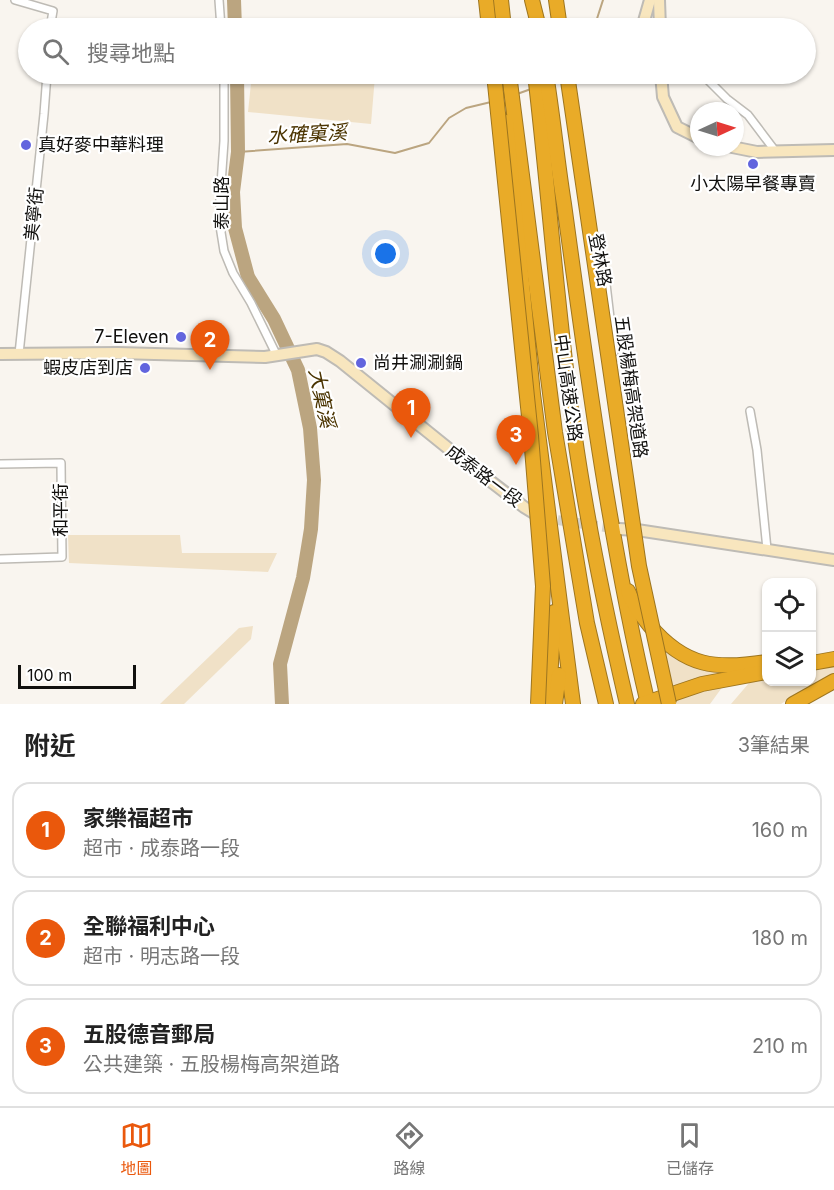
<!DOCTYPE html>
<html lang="zh-TW">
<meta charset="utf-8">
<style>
:root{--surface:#fff;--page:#f2f2f2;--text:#222;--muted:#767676;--line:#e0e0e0;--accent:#ea580c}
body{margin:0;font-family:Inter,"Noto Sans TC",sans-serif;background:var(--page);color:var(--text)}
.controls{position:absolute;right:18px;bottom:18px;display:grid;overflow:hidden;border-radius:12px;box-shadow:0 2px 4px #0004}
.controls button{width:54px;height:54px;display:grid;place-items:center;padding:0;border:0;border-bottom:2px solid var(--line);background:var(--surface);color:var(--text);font:30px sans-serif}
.compass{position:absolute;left:690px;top:102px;width:54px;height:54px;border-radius:50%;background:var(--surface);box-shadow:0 2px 4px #0004;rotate:86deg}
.scale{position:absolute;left:18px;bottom:15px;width:118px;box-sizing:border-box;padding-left:6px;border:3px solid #11100e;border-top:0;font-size:16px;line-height:21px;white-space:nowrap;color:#11100e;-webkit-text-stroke:4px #fff;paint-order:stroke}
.you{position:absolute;left:386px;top:254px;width:21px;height:21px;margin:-15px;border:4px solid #fff;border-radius:50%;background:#1a73e8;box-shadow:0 0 0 9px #1a73e833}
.badge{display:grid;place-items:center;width:39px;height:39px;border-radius:50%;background:var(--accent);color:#fff;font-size:20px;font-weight:700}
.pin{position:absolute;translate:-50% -50px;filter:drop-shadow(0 2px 3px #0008)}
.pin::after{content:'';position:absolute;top:32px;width:21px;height:18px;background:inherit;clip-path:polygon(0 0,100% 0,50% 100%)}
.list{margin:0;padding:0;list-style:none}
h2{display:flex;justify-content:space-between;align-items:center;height:78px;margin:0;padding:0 24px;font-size:26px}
h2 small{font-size:20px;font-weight:400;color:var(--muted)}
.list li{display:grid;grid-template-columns:39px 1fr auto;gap:18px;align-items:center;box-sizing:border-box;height:96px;margin:0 12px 12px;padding:0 12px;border:2px solid var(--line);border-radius:18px}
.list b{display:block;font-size:22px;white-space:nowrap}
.list p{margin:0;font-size:20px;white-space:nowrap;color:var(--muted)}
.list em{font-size:20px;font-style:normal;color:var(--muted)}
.icon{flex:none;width:33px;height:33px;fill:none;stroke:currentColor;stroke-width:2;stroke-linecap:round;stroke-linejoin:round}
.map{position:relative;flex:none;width:834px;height:704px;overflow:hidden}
.search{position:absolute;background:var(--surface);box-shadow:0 2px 4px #0004;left:18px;right:18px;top:18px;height:66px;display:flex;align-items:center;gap:15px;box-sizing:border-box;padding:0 21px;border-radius:33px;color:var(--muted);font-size:22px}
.sheet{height:402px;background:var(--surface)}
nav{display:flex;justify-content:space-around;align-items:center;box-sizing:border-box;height:84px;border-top:2px solid var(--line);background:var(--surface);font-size:16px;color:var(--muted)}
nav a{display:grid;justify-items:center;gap:3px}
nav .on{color:var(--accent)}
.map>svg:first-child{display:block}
.green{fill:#f0e1c7}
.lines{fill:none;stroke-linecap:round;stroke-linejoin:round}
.stream{stroke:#bba580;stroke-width:2}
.river{stroke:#bba580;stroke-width:14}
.secondary-tunnel{stroke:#d6d3cd;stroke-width:10;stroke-dasharray:10 5;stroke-linecap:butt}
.street-casing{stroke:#bebbb5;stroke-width:10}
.secondary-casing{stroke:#bebbb5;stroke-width:14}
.highway-casing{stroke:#9d751f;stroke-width:16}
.street{stroke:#fff;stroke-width:7}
.secondary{stroke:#f8e6be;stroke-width:10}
.highway{stroke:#e9ab28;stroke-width:14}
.highway-bridge-casing{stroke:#9d751f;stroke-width:16;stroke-linecap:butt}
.highway-bridge{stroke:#e9ab28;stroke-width:14}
.poi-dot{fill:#6265de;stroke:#fff;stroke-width:2}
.labels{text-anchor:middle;stroke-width:4.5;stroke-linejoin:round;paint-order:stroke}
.poi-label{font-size:18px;fill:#11100e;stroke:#fff;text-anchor:start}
.street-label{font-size:18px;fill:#11100e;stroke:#fff}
.water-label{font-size:20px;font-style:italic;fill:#4b3401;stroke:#fff}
</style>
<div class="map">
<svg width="834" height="704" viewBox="0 0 834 704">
<rect width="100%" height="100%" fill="#f9f5ef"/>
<!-- green -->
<g class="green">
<path d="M252 74H353L375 76 371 124 248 112Z"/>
<path d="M68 535H180L182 553H277L268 572 69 563Z"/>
<path d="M253 626 251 639 184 704H160L239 628Z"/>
<path d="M662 650C689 669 701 671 734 671L710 704H674Z"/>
<path d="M834 662V674L807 687 781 704H731L749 683 766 679V682H812V668Z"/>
</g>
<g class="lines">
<!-- stream -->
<g class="stream">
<path d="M594 28 603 0"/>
<path d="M517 94 531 89"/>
<path d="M238 152 347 144 395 153 429 143 449 118 466 108 491 102"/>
</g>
<!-- river -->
<g class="river">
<path d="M234 0 235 28"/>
<path d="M237 74 238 152 233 192 235 228 248 277 274 319 298 370 310 428 314 480 311 529 303 578 280 664 282 704"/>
</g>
<!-- secondary-tunnel -->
<path class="secondary-tunnel" d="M543 518 619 529"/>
<!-- street casing -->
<g class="street-casing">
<g id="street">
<path d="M15 0 53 11 50 28"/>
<path d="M219 0 221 28"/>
<path d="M224 74V141L220 199V226L224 251 233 273 251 303 277 356"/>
<path d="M702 74 727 99 748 115 776 152"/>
<path d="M601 265 606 284 614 352"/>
<path d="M19 354 44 114 47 74"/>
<path d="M750 411 757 450 767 549"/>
<path d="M0 464 61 463 62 557 0 559"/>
</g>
</g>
<!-- secondary casing -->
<g class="secondary-casing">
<g id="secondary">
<path d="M659 0 660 28"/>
<path d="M642 28 650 0"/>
<path d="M661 74 663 97 677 127 699 138"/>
<path d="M732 147 757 152 834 150"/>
<path d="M0 354 118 353 265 357 317 349 326 352 340 361 454 453 524 507 542 518"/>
<path d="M619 529 637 530 834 560"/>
</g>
</g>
<!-- highway casing -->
<g class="highway-casing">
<g id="highway">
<path d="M486 0 489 28"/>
<path d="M501 0 504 28"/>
<path d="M532 0 539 28"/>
<path d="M556 0 560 28"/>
<path d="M509 74 555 432 587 623 606 704"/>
<path d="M535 74C549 193 557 312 574 431 587 523 606 614 627 704"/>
<path d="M546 74C553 117 557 160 564 204 587 371 609 539 648 704"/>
<path d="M506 122 533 394 573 704"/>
<path d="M628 591C633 604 641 615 650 626 685 667 716 670 766 662"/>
<path d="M812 663 834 659"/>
<path d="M545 704 550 681 554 612"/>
<path d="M555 704 559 675"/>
<path d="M643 704 702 684 766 672"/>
<path d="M793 704 834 681"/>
</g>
</g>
<!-- street -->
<use href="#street" class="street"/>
<!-- secondary -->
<use href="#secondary" class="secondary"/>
<!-- highway -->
<use href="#highway" class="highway"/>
<!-- highway-bridge casing -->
<g class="highway-bridge-casing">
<g id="highway-bridge">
<path d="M494 74 531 436 543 586 538 704"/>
<path d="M567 74 639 566 669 704"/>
</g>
</g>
<!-- highway-bridge -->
<use href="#highway-bridge" class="highway-bridge"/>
</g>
<!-- markers -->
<g class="poi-dot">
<circle cx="26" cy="145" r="6"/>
<circle cx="753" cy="164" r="6"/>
<circle cx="181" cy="337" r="6"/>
<circle cx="361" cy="363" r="6"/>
<circle cx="145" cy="368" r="6"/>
</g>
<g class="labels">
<!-- poi labels -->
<g class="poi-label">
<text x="38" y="151">真好麥中華料理</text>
<text x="753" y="190" text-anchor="middle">小太陽早餐專賣</text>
<text x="169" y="343" text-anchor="end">7-Eleven</text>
<text x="373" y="369">尚井涮涮鍋</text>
<text x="133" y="374" text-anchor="end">蝦皮店到店</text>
</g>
<!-- street labels -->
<g class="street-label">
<text transform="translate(222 203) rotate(-90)" y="6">泰山路</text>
<text transform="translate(34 214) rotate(-84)" y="6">美寧街</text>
<text transform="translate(600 260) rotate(79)" y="6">登林路</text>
<text transform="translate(631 387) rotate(82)" y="6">五股楊梅高架道路</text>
<text transform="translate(568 388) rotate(82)" y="6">中山高速公路</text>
<text transform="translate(484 476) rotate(37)" y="6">成泰路一段</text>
<text transform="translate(61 510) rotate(-90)" y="6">和平街</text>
</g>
<!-- water labels -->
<g class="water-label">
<text transform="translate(307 134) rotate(-3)" y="7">水確窠溪</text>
<text transform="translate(322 398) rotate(78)" y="7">大窠溪</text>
</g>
</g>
</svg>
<div class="controls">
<button><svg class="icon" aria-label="locate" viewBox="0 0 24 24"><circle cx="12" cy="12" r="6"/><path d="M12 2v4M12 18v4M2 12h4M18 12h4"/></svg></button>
<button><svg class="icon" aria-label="layers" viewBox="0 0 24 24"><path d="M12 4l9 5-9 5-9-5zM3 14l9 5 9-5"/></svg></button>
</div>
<svg class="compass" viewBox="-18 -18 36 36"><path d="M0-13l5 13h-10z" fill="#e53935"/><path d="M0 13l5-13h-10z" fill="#767676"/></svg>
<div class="scale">100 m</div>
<div class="you"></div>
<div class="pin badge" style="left:411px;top:438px">1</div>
<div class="pin badge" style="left:210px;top:370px">2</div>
<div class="pin badge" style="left:516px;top:465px">3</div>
<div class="search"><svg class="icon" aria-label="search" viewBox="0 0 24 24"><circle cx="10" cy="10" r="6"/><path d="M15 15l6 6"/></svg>搜尋地點</div>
</div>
<section class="sheet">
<h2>附近<small>3筆結果</small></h2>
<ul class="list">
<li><span class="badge">1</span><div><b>家樂福超市</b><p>超市 · 成泰路一段</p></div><em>160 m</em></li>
<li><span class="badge">2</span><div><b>全聯福利中心</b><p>超市 · 明志路一段</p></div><em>180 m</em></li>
<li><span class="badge">3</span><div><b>五股德音郵局</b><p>公共建築 · 五股楊梅高架道路</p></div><em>210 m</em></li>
</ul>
</section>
<nav>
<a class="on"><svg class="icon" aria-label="map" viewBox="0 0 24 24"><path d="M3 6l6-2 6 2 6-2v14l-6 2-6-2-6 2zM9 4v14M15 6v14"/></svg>地圖</a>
<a><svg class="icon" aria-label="directions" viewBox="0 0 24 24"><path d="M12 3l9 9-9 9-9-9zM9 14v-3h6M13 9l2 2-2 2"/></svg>路線</a>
<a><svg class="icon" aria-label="saved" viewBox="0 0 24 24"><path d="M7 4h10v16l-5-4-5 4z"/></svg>已儲存</a>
</nav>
